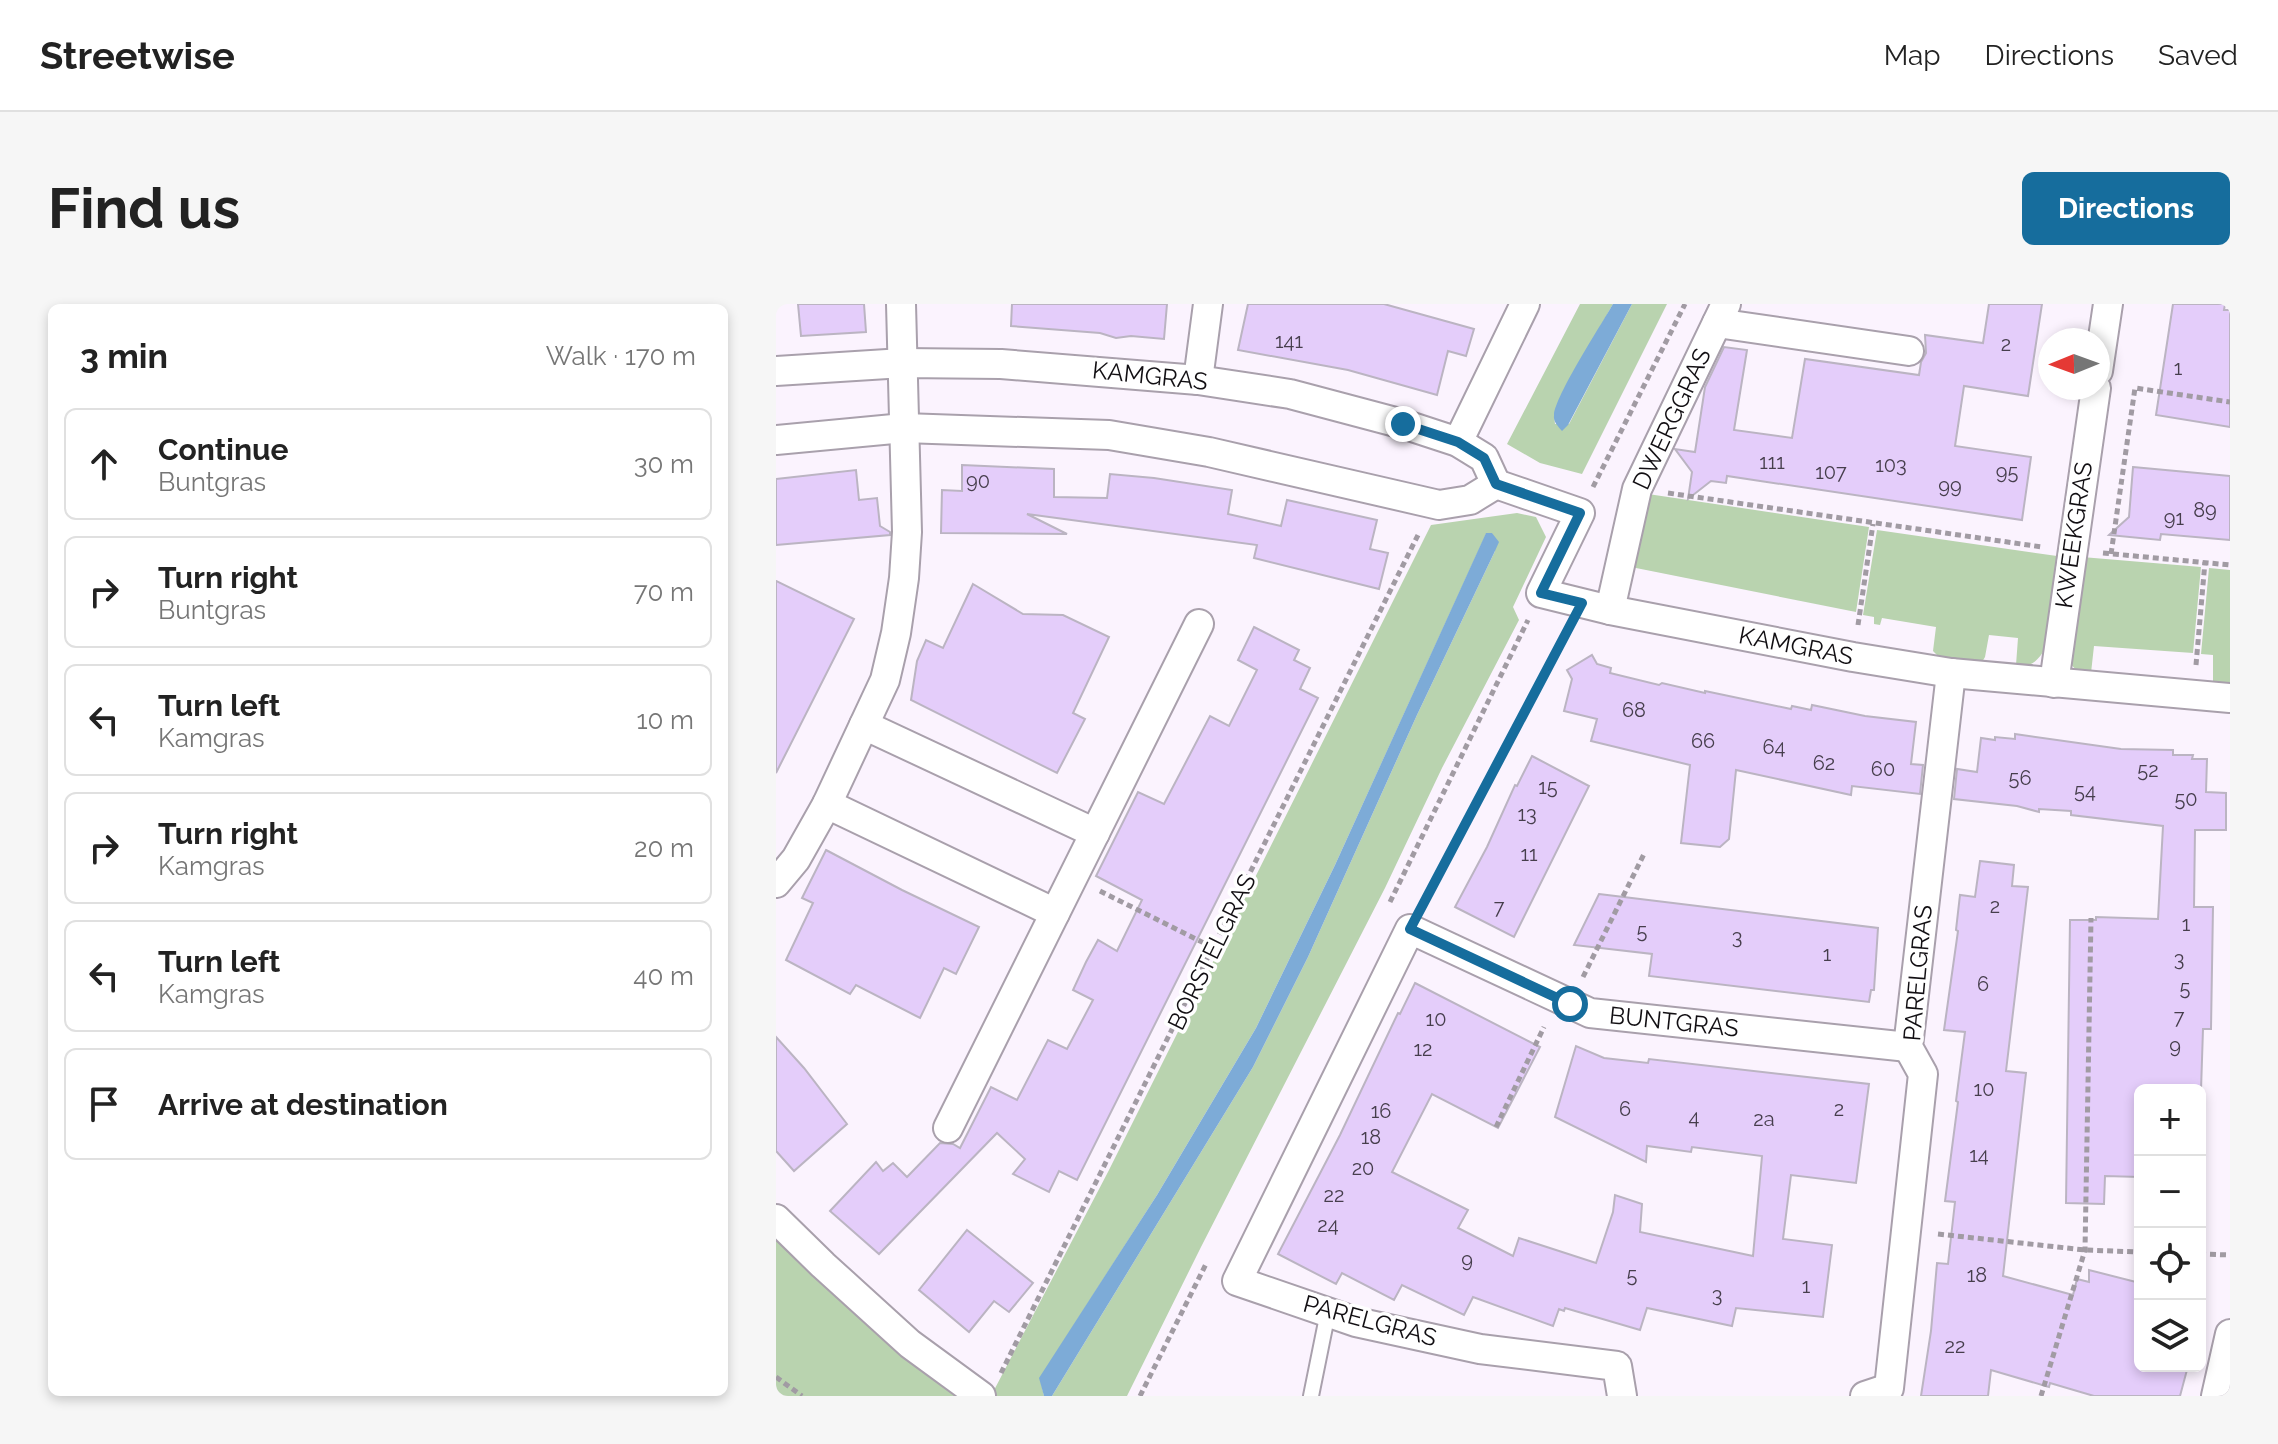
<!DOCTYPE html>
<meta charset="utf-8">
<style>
:root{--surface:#fff;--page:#f6f6f6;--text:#222;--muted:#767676;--line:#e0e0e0;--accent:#166d9d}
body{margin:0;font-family:Raleway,sans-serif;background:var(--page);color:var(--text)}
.controls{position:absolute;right:24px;bottom:24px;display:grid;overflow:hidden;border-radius:12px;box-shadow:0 4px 12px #0003}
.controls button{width:72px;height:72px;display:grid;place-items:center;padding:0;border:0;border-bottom:2px solid var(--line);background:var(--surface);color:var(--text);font:40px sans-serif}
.compass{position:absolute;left:1262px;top:24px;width:72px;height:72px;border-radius:50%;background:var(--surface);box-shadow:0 4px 12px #0003;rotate:269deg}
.stop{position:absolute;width:24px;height:24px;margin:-18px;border:6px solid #166d9d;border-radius:50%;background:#fff}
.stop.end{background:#166d9d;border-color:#fff;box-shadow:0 2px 8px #0008}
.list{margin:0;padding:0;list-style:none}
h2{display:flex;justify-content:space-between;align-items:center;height:104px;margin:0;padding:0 32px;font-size:34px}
h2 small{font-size:26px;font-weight:400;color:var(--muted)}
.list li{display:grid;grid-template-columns:52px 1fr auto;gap:24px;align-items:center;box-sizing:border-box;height:112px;margin:0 16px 16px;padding:0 16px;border:2px solid var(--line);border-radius:12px}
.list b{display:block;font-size:30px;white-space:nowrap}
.list p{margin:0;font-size:26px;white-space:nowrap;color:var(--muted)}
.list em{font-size:26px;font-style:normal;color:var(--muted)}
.icon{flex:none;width:44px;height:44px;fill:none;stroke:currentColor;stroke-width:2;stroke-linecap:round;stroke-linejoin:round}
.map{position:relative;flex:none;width:1454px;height:1092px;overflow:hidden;border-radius:12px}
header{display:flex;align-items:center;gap:48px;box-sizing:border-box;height:112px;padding:0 40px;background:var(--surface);border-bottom:2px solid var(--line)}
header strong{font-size:38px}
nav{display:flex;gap:44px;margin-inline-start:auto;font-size:28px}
.intro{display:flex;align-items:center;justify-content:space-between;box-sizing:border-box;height:192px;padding:0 48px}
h1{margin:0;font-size:56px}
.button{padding:20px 36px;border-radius:12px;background:var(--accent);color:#fff;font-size:28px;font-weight:700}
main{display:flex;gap:48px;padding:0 48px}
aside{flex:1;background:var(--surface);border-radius:12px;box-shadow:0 4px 12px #0003}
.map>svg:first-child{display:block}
.green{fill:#b9d3af}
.water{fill:#7dabd7}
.building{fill:#e4cdfa;stroke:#bbb4c2;stroke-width:2}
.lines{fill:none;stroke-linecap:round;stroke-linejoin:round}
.service-casing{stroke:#a9a0ac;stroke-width:18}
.minor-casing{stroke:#a9a0ac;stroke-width:32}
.path{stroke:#a19ba3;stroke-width:5;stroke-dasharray:6 4;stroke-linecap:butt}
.service{stroke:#fff;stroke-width:14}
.minor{stroke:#fff;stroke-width:28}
.route{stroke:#166d9d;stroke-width:10}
.labels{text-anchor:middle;stroke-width:7;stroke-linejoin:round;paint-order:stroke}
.number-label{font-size:20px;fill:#463e4c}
.street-label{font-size:24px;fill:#110e12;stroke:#fff}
</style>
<header>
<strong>Streetwise</strong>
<nav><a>Map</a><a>Directions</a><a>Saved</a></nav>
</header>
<div class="intro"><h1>Find us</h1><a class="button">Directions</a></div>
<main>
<aside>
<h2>3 min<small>Walk · 170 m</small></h2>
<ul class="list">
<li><svg class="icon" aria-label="ahead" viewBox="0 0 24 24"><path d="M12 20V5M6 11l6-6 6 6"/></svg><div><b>Continue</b><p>Buntgras</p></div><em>30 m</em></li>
<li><svg class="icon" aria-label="right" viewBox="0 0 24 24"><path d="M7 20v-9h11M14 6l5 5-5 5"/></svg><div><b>Turn right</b><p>Buntgras</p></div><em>70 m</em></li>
<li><svg class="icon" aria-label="left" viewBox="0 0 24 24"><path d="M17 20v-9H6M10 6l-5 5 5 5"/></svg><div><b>Turn left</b><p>Kamgras</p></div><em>10 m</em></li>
<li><svg class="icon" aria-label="right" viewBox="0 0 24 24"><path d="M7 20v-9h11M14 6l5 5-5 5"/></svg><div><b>Turn right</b><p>Kamgras</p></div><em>20 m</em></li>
<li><svg class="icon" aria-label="left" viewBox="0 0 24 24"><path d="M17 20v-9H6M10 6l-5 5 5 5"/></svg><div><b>Turn left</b><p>Kamgras</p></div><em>40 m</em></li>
<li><svg class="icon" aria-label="arrive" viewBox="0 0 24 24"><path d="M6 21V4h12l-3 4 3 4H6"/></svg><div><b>Arrive at destination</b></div></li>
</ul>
</aside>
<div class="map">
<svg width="1454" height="1092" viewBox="0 0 1454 1092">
<rect width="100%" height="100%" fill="#fbf3fe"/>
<!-- green -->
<g class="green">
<path d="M804 0H837L789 85 778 110 779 120H793L856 0H891L806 170 764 159 731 140Z"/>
<path d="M872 190 1093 223 1080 308 855 263Z"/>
<path d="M741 209 760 213 770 233 737 303 743 316 666 464 609 584 425 943 351 1092H276L477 763 532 653 641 411 719 247 716 229 710 230 559 561 480 724 381 891 264 1074 268 1092H215L333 866 655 221Z"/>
<path d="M1101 226 1281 252 1267 348C1260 359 1252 364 1240 361L1242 334 1213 331 1209 353 1206 358 1162 352 1157 347 1160 323 1106 314 1104 321 1098 320V313L1087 311Z"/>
<path d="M1306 253 1425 263 1417 349 1318 342 1315 369C1305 369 1300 367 1294 359Z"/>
<path d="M1433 264 1454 266V380L1437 378V351L1425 350Z"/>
<path d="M0 931 190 1092H0Z"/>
</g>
<!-- water -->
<g class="water">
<path d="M837 0H856L792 121 786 127C782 122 777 118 778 111 779 92 825 21 837 0Z"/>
<path d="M710 229H716L723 238 719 247 641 411 532 653 477 763 276 1092H268L263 1074 381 891 480 724 559 561Z"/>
</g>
<!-- building -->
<g class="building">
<path d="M22 0H88L90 28 25 32Z"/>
<path d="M236 0H391L388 35 355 32 340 34 324 29 235 22Z"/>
<path d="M472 0H608L698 25 690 52 672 47 661 91 572 66 462 46Z"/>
<path d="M1213 0H1266L1252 92 1188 82 1179 142 1255 153 1246 216 951 172 950 179 935 177 912 195 916 168 899 145 919 148 929 83 948 43 971 46 958 126 1016 134 1029 55 1143 71 1145 58 1150 49 1149 31 1207 39Z"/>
<path d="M1397 0H1449L1448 6H1454V123L1380 111Z"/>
<path d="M186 161 278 165V193L331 194 334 170 378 174 456 186 452 210 505 222 511 196 601 216 594 245 612 249 603 285 478 254 481 241 251 210 291 230 165 229 166 186 186 187Z"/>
<path d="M1357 163 1454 172V236L1385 230 1384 236 1333 231 1353 213Z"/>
<path d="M80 166 83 196 101 194 104 222 114 228V231L0 241V175Z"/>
<path d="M0 277 78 315 0 469Z"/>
<path d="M197 280 247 310 287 311 333 333 297 409 309 415 281 469 135 396 141 357 150 336 167 344Z"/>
<path d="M478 323 523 346 518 356 534 364 524 385 542 394 301 876 283 867 273 888 237 870 249 855 221 829 103 950 54 907 100 858 107 867 117 859 131 873 164 839 177 840 184 844 215 783 241 796 272 736 291 745 317 696 297 686 310 658 322 636 341 647 366 596 320 572 362 488 388 500 434 412 453 422 481 366 462 356Z"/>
<path d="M816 351 821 360 835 364 834 369 883 381 886 379 929 389V387L1015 405 1016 402 1035 406 1036 401 1089 412 1140 418 1135 460 1147 461 1144 490 1076 482 1075 491 960 466 953 535 944 543 905 539 914 461 815 437 821 415 788 407 796 375 791 366Z"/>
<path d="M1239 430 1345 445 1397 446V451H1417L1416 455H1431L1430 488 1450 489V526H1419L1418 603H1437L1435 725H1427L1425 786H1364V873L1329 872 1328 900 1290 899 1294 616H1320V613L1382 615 1387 522 1295 511V507L1263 505V508L1241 502 1178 495 1181 465 1201 468 1205 434 1219 436V433L1239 435Z"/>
<path d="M756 452 813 482 738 633 679 603 711 543 739 481 741 482Z"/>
<path d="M50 546 126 586 203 623 180 670 168 664 144 714 80 681 74 690 10 656 37 599 26 594Z"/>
<path d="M1204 557 1238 561 1236 582 1252 583 1230 767 1250 769 1227 972 1297 991 1301 975 1313 978V966L1364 979V1062H1412L1404 1092H1318L1274 1079 1273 1083 1215 1066 1212 1092H1145L1155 1027 1161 959 1172 960 1179 898 1169 897 1182 798 1180 797 1189 728 1168 726 1182 627 1180 626 1184 591 1199 593Z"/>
<path d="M823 590 1102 624 1098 686H1095L1093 698 873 672 876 650 798 641Z"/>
<path d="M639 679 764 743 722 824 656 790 616 868 692 906 682 924 737 952 743 934 820 959 837 908 839 891 866 900 864 928 977 952 986 852 916 843 915 848 871 842 870 858 779 813 800 742 828 754 872 759 873 755 1093 780 1080 879 1015 871 1007 935 1056 941 1047 1013 960 1004 956 1022 871 1004 864 1026 789 1004 788 1007 783 1005 777 1022 697 993 688 1011 626 981 618 996 566 969 560 980 502 950 564 831 622 709 624 710Z"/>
<path d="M0 733 28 764 71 820 18 867 0 847Z"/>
<path d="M191 926 257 979 233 1008 218 997 193 1028 143 986Z"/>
</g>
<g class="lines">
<!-- service casing -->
<g class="service-casing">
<path id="service" d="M535 1092 552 1008"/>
</g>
<!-- minor casing -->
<g class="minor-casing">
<g id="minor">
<path d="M941 19 1133 47"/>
<path d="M0 67 127 59 225 60 422 76 514 90 627 120 682 138 708 154 720 180 804 209 765 289 834 306 1077 353 1175 369 1454 394"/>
<path d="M1322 67 1332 0"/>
<path d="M422 76 432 0"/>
<path d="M0 136 128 124 333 131 433 148 663 201 694 196 720 180"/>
<path d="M682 138 749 0"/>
<path d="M834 306 861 185 950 0"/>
<path d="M1278 379 1320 84"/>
<path d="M88 421 319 529"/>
<path d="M51 500 279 609"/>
<path d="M0 579 20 555 51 500 109 376 120 329 128 274 131 228 125 0"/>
<path d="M172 824 423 320"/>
<path d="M0 915 47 961 134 1040 205 1092"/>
<path d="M846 1092 841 1062 704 1045 580 1018 461 977 634 625 814 709 1132 743"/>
<path d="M1089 1092 1113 1084 1147 770 1132 743 1175 369"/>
<path d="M1440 1092 1454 1030"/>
</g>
</g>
<!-- path -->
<g class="path">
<path d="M817 183 909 0"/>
<path d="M892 189 1266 243"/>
<path d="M1327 249 1454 261"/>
<path d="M1335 250 1359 84 1454 98"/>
<path d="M1082 321 1097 220"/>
<path d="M1420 361 1429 258"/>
<path d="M324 587 438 644"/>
<path d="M614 598 752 316"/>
<path d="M648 598 791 327"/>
<path d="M807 673 869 548"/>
<path d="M720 823 768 723"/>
<path d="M1162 930 1309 946 1364 948"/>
<path d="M1424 950 1454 951"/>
<path d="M225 1069 643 229"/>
<path d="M0 1073 26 1092"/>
<path d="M364 1092 430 960"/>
<path d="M1265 1092 1309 946 1315 614"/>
</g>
<!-- service -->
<use href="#service" class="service"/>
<!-- minor -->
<use href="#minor" class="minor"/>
</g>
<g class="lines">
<!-- route -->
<path class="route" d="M627 120 682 138 708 154 720 180 804 209 765 289 806 299 634 625 794 700"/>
</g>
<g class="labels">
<!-- number labels -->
<g class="number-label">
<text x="513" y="44">141</text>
<text x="1230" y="47">2</text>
<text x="1402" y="71">1</text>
<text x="996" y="165">111</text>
<text x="1115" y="168">103</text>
<text x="1055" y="175">107</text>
<text x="1231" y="175">95</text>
<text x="202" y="184">90</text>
<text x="1174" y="189">99</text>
<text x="1429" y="213">89</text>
<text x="1398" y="221">91</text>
<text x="858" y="413">68</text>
<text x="927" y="444">66</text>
<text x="998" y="450">64</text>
<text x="1048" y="466">62</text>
<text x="1107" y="472">60</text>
<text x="1372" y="473">52</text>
<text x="1244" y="481">56</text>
<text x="772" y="490">15</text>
<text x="1309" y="494">54</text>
<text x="1410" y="502">50</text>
<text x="751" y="517">13</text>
<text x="753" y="557">11</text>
<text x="1219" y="609">2</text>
<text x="723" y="610">7</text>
<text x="1410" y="627">1</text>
<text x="866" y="634">5</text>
<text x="961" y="640">3</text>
<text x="1051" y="657">1</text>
<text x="1403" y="662">3</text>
<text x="1207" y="687">6</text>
<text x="1409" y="691">5</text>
<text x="1403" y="720">7</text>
<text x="660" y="722">10</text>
<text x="1399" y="749">9</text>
<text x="647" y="752">12</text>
<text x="1208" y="792">10</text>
<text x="849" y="812">6</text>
<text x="1063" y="812">2</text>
<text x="605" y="814">16</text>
<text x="918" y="820">4</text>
<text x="988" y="822">2a</text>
<text x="595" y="840">18</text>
<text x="1203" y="858">14</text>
<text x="587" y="871">20</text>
<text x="558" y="898">22</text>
<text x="552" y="928">24</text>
<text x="691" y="963">9</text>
<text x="856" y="978">5</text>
<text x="1201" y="978">18</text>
<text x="1030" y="989">1</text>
<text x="941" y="998">3</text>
<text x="1179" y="1049">22</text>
</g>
<!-- street labels -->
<g class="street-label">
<text transform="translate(374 72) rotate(6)" y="8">KAMGRAS</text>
<text transform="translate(896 115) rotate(-65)" y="8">DWERGGRAS</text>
<text transform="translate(1298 231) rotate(-82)" y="8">KWEEKGRAS</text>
<text transform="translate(1020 342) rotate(11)" y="8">KAMGRAS</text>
<text transform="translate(436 648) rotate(-64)" y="8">BORSTELGRAS</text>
<text transform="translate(1142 669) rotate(-85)" y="8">PARELGRAS</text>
<text transform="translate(898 718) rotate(6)" y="8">BUNTGRAS</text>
<text transform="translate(594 1017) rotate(15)" y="8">PARELGRAS</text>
</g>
</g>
</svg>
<div class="controls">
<button>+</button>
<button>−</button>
<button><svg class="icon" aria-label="locate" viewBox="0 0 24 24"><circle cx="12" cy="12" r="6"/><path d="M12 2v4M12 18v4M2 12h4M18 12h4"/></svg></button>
<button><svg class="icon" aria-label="layers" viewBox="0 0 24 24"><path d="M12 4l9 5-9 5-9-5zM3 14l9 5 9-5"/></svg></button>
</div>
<svg class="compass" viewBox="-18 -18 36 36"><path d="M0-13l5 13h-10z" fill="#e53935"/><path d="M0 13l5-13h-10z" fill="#767676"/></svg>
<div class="stop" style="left:794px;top:700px"></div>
<div class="stop end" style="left:627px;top:120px"></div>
</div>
</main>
